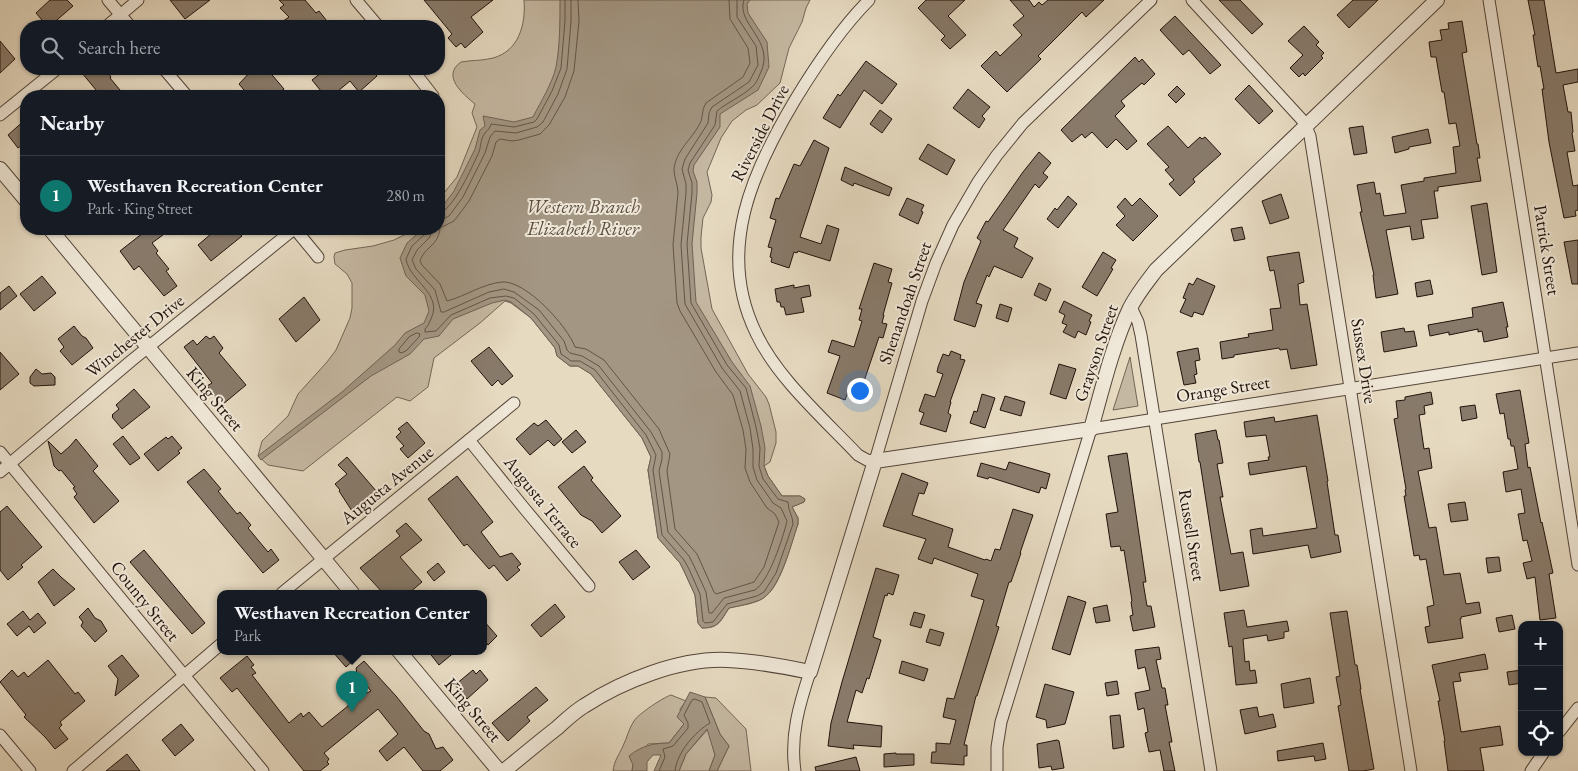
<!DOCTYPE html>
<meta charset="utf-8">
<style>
:root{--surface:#171b24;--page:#20242c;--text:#f1f3f6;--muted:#9ea1a6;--line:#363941;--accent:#0f766e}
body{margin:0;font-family:"EB Garamond",serif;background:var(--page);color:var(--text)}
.controls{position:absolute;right:15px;bottom:15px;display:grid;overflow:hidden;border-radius:10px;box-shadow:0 1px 4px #0004}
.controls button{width:45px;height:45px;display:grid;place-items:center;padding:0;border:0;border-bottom:1px solid var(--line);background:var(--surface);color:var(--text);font:25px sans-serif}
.you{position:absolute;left:859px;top:390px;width:18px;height:18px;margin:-12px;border:4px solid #fff;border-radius:50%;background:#1a73e8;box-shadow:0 0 0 8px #1a73e833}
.badge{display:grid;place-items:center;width:32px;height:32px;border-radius:50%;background:var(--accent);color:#fff;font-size:16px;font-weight:700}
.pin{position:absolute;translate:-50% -41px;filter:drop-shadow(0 1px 2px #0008)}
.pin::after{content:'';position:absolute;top:26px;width:18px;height:15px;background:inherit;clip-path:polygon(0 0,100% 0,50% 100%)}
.popup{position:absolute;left:217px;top:590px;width:270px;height:65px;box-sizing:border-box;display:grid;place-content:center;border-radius:10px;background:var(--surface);filter:drop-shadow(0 1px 4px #0005);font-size:16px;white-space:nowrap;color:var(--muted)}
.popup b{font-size:19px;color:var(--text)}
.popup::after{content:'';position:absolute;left:50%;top:100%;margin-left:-10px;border:10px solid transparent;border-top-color:var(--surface)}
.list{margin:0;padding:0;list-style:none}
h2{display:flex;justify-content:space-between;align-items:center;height:65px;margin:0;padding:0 20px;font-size:21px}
h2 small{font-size:16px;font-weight:400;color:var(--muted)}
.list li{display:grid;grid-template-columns:32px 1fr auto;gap:15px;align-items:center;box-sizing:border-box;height:80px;padding:0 20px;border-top:1px solid var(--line)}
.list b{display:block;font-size:19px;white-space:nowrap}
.list p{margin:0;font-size:16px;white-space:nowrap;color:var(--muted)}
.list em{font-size:16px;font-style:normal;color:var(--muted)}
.icon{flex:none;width:28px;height:28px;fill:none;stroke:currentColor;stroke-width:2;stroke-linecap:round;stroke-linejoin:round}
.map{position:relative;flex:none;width:1578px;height:771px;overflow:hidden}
.search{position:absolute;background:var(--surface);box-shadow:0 1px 4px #0004;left:20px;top:20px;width:425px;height:55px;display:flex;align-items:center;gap:12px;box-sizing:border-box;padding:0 18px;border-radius:20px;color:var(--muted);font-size:19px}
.panel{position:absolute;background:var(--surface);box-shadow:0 1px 4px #0004;left:20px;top:90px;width:425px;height:145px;border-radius:20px}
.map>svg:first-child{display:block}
.green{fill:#c5b8a2;stroke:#746556}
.water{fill:#a39683;stroke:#6f6153}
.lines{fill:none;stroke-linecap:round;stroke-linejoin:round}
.shore{stroke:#625447;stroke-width:1}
.building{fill:#887a6a;stroke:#22120b}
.minor-casing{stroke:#534438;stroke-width:13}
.tertiary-casing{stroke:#534438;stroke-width:16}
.minor{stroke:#efe7d7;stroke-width:11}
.tertiary{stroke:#efe7d7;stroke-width:14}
.labels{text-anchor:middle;stroke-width:4;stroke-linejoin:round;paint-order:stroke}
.street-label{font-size:18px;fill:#22120b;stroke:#efe7d7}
.water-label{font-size:19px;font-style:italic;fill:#5c4d41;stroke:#efe7d7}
</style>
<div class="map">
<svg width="1578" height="771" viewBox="0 0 1578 771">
<rect width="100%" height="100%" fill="#e6dac1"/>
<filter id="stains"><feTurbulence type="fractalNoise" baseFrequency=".004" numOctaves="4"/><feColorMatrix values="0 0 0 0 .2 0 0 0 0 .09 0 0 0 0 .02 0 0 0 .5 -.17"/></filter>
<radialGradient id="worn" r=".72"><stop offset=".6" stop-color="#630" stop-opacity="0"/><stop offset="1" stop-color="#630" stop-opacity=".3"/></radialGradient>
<!-- green -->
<g class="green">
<path d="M524 0H810L806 8 802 22 789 48 780 83 757 105 746 110 732 121 721 138 707 172 712 195 711 202 703 218 701 237V248L712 309 748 374 766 397 769 404 776 432V443L770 462 764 466 768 476 782 496H800L805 499 804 502 792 507 798 518V524C791 543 782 583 766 596 757 604 741 605 729 608 720 622 719 628 702 628L698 623 695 595 684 571 680 563 658 538 648 470 651 457 642 438 591 374 578 366H570L557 356 555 348 531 318 511 303 505 301 480 323 434 358 428 387 410 401 397 397 303 471 268 465 258 456 262 441 288 416 298 394 327 362 336 350 350 318 352 308V283L347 274 335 264 334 257 335 253 345 250 373 246 394 240 406 234 412 229H439V199L457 177 477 127 472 113 475 104C463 94 441 76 461 62 471 60 482 61 493 58 519 51 526 24 524 0Z"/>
<path d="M1130 357 1138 406 1113 410Z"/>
<path d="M671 695 686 701 680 709 684 724 669 743 648 744 633 765 632 771H613C614 761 619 755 623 746 627 738 629 728 634 721 638 714 664 697 671 695Z"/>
<path d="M705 697 716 698 746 729 751 771H717L729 746 720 734Z"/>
<path d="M708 729 715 755 709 771H679L686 754Z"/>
</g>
<!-- water -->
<g class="water">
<path d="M560 0H750L747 4 748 13 767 42 769 67 758 90 720 114V127L694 165 693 171 697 182V193L692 244 696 302 732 362 750 386 761 426 765 448 764 466 768 476 782 496H800L805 499 804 502 792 507 798 518V524C791 544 780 591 760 600 750 604 739 606 729 608 720 621 719 628 702 628L698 623 695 595 684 571 680 563 658 538 648 470 651 457 642 438 591 374 578 366H570L557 356 555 348 531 318 511 302 505 300 492 303 453 319 439 336 424 339 410 354 371 376 261 460 258 456 342 392 395 345 405 333 424 323 429 311 425 295 406 276 400 258 407 243 423 229H439V211L454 191 475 149 480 130 485 126 483 116 514 122 533 117C541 101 552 84 556 67 560 46 560 21 560 0Z"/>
<path d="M690 692 705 697 720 734 729 746 717 771H709L715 755 707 729 686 754 679 771H654L661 755H653L647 762V771H632L633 765 629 756C641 746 653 743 669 743L684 724 677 717Z"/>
</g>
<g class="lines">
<!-- shore -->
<g class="shore">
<path d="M578 0 579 21 574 71 565 97 549 125 540 134 519 140 512 141 500 139 496 142 492 156 469 201 454 221 440 228C438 247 425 246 420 261L422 265 440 284 447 301C466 296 482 284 502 282 526 280 568 327 575 347L586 349 604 360 659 429 670 454 667 471 675 529 697 554 714 592 716 594 754 582 764 567 779 522 775 514 767 508 750 482 745 468 746 449 743 430 733 395 716 372 680 311 677 303 673 245 678 193C678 185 674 177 674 170 675 150 694 138 701 121 703 115 702 109 706 103L743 77 750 63 748 48 730 19 729 0"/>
<path d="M439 213C453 211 473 165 479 152 481 146 481 137 485 133 488 129 490 129 491 124L514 127 534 122 537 119 552 91 561 68 565 21V0"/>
<path d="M439 219 445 218 449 216 463 197 485 153 490 137 495 131 516 133 537 127 543 122 558 94 567 69 571 21V0"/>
<path d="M426 229 425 234 412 246 406 259C410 282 443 293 431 319 429 323 428 326 425 329V332L436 331 451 315 490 298 506 296 514 298 534 314 559 345 561 354 567 358 571 361H580L595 370 646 435 656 455 653 470 662 535 684 560 689 569 700 594 703 621 705 623 713 622 727 604 757 596 764 592 776 573 793 524C793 516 788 511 788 502L778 499 763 479 759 466 760 448 756 427 746 388 727 365 691 303 687 244 692 193V183L688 170 690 163 715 125 717 111C728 102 741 97 752 87 756 84 758 79 760 74 777 41 735 24 744 0"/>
<path d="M432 229 430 237 417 250 412 260 416 269 435 290 441 312H444L489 292 504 289 514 292 539 310 564 341 567 350 570 353 582 356 599 366 651 432 662 452V459L659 471 668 532 689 556 694 566 706 592 709 613H712L724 598 755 590C769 581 783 538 787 521L781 508 773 503 757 480 753 467V449L750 428 740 391 722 368 685 304 681 245 686 193V184L682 169 685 159 708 123 709 113 712 107 749 82 758 65 756 46 737 17V0"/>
<path d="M417 333 420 334 419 337 407 350 402 353 399 352V349L409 337Z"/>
<path d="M659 771 665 757 663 749 673 746 688 728V723L684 715 692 700 695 699 702 702 710 723C695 732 677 752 675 771"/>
</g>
</g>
<!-- building -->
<g class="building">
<path d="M50 0H67L73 6 50 26H47L36 13Z"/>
<path d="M170 0H210L185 19Z"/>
<path d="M279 0H305L316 13 319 11 331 26H276L289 17 280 8 284 5Z"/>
<path d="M424 0H493L471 17 483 32 465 48 461 43 456 47 448 38 452 34Z"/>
<path d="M926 0H965L948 16 966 35 950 49 941 40 945 36 918 8Z"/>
<path d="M1010 0H1029L1034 7 1039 2 1042 5 1048 0H1104L1086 17 1082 12 1038 56 1041 59 1007 92 981 66 996 51 1000 56 1022 35 1013 25 1024 16Z"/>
<path d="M1219 0H1240L1263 24 1252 34Z"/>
<path d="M1353 0H1378L1349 28 1337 15Z"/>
<path d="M1528 0H1544L1556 73 1578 69V82L1563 85 1568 112H1571L1573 132 1572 133 1575 151 1567 152 1573 186 1578 185V210L1575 211 1576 216 1564 218 1549 142 1542 89H1544L1540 66 1538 67 1533 35H1535Z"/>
<path d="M1175 16 1221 65 1210 74 1189 50 1183 55 1160 30Z"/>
<path d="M1462 21 1467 52 1462 53 1477 144H1478L1480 158H1477L1481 181 1438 187V191H1434L1438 218 1421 220 1424 238 1412 240 1410 226 1386 230 1398 294 1376 298 1373 275H1374L1360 212H1362L1357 185 1374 182 1376 194 1380 193 1384 216 1406 213 1401 185 1424 181V178L1456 173 1453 147 1460 146 1456 123 1449 124 1444 92H1442L1436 57H1431L1429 42 1442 40 1440 30 1449 29 1448 23Z"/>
<path d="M1304 26 1319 42 1316 45 1324 53 1321 56 1323 58 1305 76 1303 73 1299 77 1290 68 1303 55 1288 41Z"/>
<path d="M0 41 15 59 0 73Z"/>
<path d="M1135 57 1139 62 1142 59 1155 74 1144 85 1142 83 1121 101 1125 106 1115 116 1137 141 1127 150 1116 139 1107 148 1092 132 1085 138 1082 134 1072 142 1061 130Z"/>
<path d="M866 61 897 84 882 104 864 90 840 128 823 118 838 94 840 96Z"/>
<path d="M88 69H105L111 77 110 78 125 96H101L82 73Z"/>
<path d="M253 69H267L284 89 275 96H249L239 84Z"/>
<path d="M326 69H371L377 76 359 92 350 81 332 96H325L312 80Z"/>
<path d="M1249 85 1273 111 1259 124 1235 99Z"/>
<path d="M1177 86 1185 94 1176 103 1168 95Z"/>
<path d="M968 89 990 107 982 116 985 119 979 128 953 108Z"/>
<path d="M880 110 892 119 882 133 870 124Z"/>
<path d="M26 119V142L18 148 8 135Z"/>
<path d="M1168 126 1188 148 1200 137 1202 139 1205 137 1221 154 1193 179 1195 182 1180 196 1169 184 1174 180 1165 170 1169 167 1147 144Z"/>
<path d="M1363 126 1367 153 1354 155 1349 128Z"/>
<path d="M1428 129 1431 143 1409 147V149L1395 153 1392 137Z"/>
<path d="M814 140 829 148 800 237 821 244 827 225 839 229 830 261 798 251 797 253 794 252 789 268 771 262 772 258 770 257 772 248 768 247 776 220 770 218 776 198 779 199 794 164 800 166Z"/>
<path d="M928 144 955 160 947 175 919 159Z"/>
<path d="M1039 152 1051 163 1043 173 1048 177 1039 188 1035 184 1003 230 1018 238 1014 247 1033 258 1022 278 994 266 989 277 987 275 976 303 982 305 975 327 954 320 964 282 981 241 977 238 986 221 988 222 1023 172Z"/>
<path d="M845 167 892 188 889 196 854 183 853 186 841 180Z"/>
<path d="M1281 194 1289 218 1270 224 1262 201Z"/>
<path d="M1068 196 1077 204 1058 228 1047 219 1055 208 1057 210Z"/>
<path d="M907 198 924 205 921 211 923 212 918 224 899 215Z"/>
<path d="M1125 198 1132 206 1140 198 1158 216 1133 241 1116 225 1125 216 1117 207Z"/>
<path d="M1487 203 1497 272 1482 275 1471 206Z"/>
<path d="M1242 227 1245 239 1234 241 1231 229Z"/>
<path d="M148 229H171L152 243 158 251 156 253 169 269 166 271 177 286 164 296 139 266 134 270 120 251Z"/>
<path d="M207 229H235L242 236 211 261 198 245 211 234Z"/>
<path d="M1578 240V284H1572L1564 242Z"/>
<path d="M1103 252 1116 260 1111 268 1113 269 1097 296 1082 287Z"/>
<path d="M1299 252 1304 282 1298 284 1300 305 1307 304 1317 365 1291 369 1287 349 1280 350 1279 348 1234 355V357L1222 359 1220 342 1249 337 1248 334 1273 330 1270 309 1281 308 1274 270 1270 271 1267 257Z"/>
<path d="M874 263 892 269 888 282 892 283 883 315H884L882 323 887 324 883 338 879 337 859 396 848 392 845 400 827 393 840 356 828 352 832 340 854 347 862 321 859 320 862 309H859Z"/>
<path d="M42 276 56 293 34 311 20 294Z"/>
<path d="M1197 278 1215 286 1203 315 1194 312 1192 317 1180 312 1186 299 1183 298 1189 283 1193 285Z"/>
<path d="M1430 280 1433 294 1417 297 1415 283Z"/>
<path d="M1039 283 1051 289 1046 301 1034 295Z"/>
<path d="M794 285V288L809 285 811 296 801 298 804 312 786 315 784 307H781L780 302H777L775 289Z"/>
<path d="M9 286 17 296 0 310V293Z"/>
<path d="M304 297 320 320 296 342 279 319Z"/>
<path d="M1064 301 1092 315 1089 321 1091 322 1086 335 1078 331 1075 338 1063 332 1067 325 1062 323 1065 315 1059 312Z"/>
<path d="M1503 302 1508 327H1506L1508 337 1484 342 1482 331 1478 332V329L1449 335V332L1430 336 1428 325 1473 317 1472 308Z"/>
<path d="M1000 304 1012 308 1008 322 996 318Z"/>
<path d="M74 326 82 336 86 338 93 348 72 365 60 351 64 347 58 339Z"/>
<path d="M1404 328 1405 332 1414 331 1417 346 1384 352 1381 332Z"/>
<path d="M206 336 210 339 214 336 223 348 219 353 246 385 222 405 207 386 212 383 184 347 193 340 197 345Z"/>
<path d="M489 347 513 376 502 385 498 380 492 386 471 361Z"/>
<path d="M1198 348 1200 360 1195 361 1197 374 1194 375 1196 383 1184 385 1177 352Z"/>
<path d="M951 351 961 355 960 359 965 360 950 402H951L948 413 951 415 946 432 920 424 924 413 919 411 925 394 935 397 943 374 937 372 938 367 943 354 949 356Z"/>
<path d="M0 352 19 374 0 390Z"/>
<path d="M1059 364 1076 369 1066 399 1050 394Z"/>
<path d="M36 369 42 374 51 373 55 377V385L34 386 30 383V377Z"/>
<path d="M134 389 150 407 122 429 112 417 113 416 112 415 119 409 116 405Z"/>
<path d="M1520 390 1529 443 1525 444 1528 468 1530 467 1541 523 1542 522 1553 573 1549 574 1556 618 1540 620 1535 577 1527 579 1523 563 1532 561 1527 540 1523 541 1518 514 1525 513 1521 489 1506 492 1503 472 1518 469 1514 446H1511L1510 439H1508L1504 413 1500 414 1496 394Z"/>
<path d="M1431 392 1433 404 1424 406 1425 414 1419 415 1424 449 1429 448 1432 468 1418 471 1429 528 1436 527 1444 575 1460 573 1466 604 1479 602 1481 613 1461 617V619H1460L1463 638 1428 643 1425 627 1430 626 1427 607 1434 605 1426 559 1420 560 1419 555 1414 556 1404 496H1406L1405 490 1406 489 1394 419 1398 418 1396 401 1405 400V397Z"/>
<path d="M982 394 995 398 985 428 970 423 974 411 977 412Z"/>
<path d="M1005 396 1025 402 1021 416 1000 410Z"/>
<path d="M1475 405 1477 418 1462 421 1460 407Z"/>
<path d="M1317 415 1328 481 1327 482 1335 535H1338L1341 552 1311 558 1308 545 1253 554 1250 530 1262 528 1263 536 1317 528 1306 466 1250 475 1248 463 1269 460 1268 457H1270L1266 435 1246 437 1244 422 1274 417 1275 422Z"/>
<path d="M546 420 562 439 554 446 548 440 530 455 516 439 534 423 538 426Z"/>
<path d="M407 422 425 443 408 458 400 449 404 446 396 437 401 432 398 429Z"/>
<path d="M576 430 586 442 572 453 562 442Z"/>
<path d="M1216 430 1218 440H1219L1223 463 1217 464 1223 497H1220L1231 554 1243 552 1249 586 1220 591 1200 462H1199L1195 434Z"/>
<path d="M123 436 140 458 130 465 113 444Z"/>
<path d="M172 436 182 448 178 451 180 453 158 471 144 454 166 437 168 439Z"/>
<path d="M76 439 98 466 93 471 119 501 94 523 74 497 77 494 73 488 75 487 61 470 59 471 54 466 48 441 61 454 70 446Z"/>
<path d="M1127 453 1146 582H1143L1147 606H1151L1155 627 1133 631 1130 616 1133 615 1131 602 1132 601 1124 550 1121 551 1120 546 1111 547 1106 514 1118 512 1108 456Z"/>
<path d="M347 457 377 492 352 511 339 491 340 490 335 484 347 474 338 465Z"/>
<path d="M1009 462 1050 474 1046 489 1041 487 1039 493 989 477 988 479 977 476 981 463 1006 470Z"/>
<path d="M584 466 593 478 591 480 621 516 602 533 592 521 581 515 558 487Z"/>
<path d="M204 469 221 489 218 491 237 514 240 512 251 525 248 528 268 552 271 549 279 560 263 573 187 482Z"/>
<path d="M902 473 928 483 924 494 919 493 912 515 953 529 948 547 985 560 986 559 991 561 995 549 1000 550 1013 509 1033 515 1020 553H1021L1011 582H1009L996 626 999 627 977 696H976L964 745H967V756H964V765L931 763 932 752H936V743L950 744 956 720 943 717 947 698 954 699 984 600 971 596 978 574 934 558 932 564 918 559 926 539 883 526Z"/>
<path d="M457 476 493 522 481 532 500 557 512 553 521 564 517 567 520 570 507 581 494 565 489 569 467 544 464 546 428 499Z"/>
<path d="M1465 502 1468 520 1451 522 1448 504Z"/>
<path d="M7 506 42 547 21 565 23 567 8 580 0 570V512Z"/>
<path d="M406 523 422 540 400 557 422 582 409 593H383L360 568 400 536 396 531Z"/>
<path d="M144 550 205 623 192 634 130 562Z"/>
<path d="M636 550 650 567 633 580 619 562Z"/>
<path d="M1499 557 1501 571 1488 573 1486 558Z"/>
<path d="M438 563 445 572 434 581 427 572Z"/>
<path d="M876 568 899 575 893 595 888 593 887 596 885 595 873 637 881 640 869 679 867 678 862 693 856 690 847 722 882 726 881 747 853 745 854 749 828 746 831 723 842 682Z"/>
<path d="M53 569 61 577 75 589 54 606 38 582Z"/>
<path d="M1068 596 1086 602 1070 655 1052 649Z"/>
<path d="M555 604 565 617 541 637 531 625Z"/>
<path d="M1107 605 1110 621 1096 623 1093 608Z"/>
<path d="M88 608 95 618 101 621 107 631 95 642 81 626 83 622 79 617Z"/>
<path d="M1244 610 1247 627 1287 621 1289 631 1284 632V638L1268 641 1267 635 1243 639 1245 662 1249 661 1250 671 1255 670 1257 683 1236 685 1232 646 1229 647 1224 613Z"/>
<path d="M23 611 30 620 38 613 46 623 34 633 29 626 17 636 7 624Z"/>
<path d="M1347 611 1355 665H1357L1361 689H1360L1374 769 1363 771H1349L1338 706 1341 705 1336 677 1340 676 1330 613Z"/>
<path d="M914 612 925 615 921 628 910 625Z"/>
<path d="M1512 615 1515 629 1499 632 1496 618Z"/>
<path d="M483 620 497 636 488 645 483 638Z"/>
<path d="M930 629 944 633 940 646 926 642Z"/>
<path d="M1159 647 1161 659 1156 660 1162 688H1165L1168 705H1165L1172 742H1169L1175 771H1164L1160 750 1149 752 1145 733 1148 732 1144 708 1138 710 1135 693 1150 690 1145 667 1138 669 1135 650Z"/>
<path d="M332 651H352L357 657 346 667Z"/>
<path d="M428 651H456L439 665Z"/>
<path d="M1485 654 1488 669 1459 673 1461 681 1453 682 1461 732 1500 726 1503 745 1480 748 1484 771H1448L1444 741H1445L1438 701H1440L1432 665Z"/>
<path d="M122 655 139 676 115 696 118 679 108 666Z"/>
<path d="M247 656 254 665 251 667 256 673 252 675 289 723 301 713 303 717 309 712 322 727 348 706 349 702 371 691 357 674 356 668 364 661 396 696 424 731 429 734 436 749 443 747 453 760 440 771H423L404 747 387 761 379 751 398 734 378 709 324 753 329 759 327 762 329 764 320 771H304L237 688 232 692 220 678Z"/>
<path d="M48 660 75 694 78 692 85 701 60 722 62 725 59 728 68 739 55 749 45 737 24 717 26 715 0 682 12 670 18 677 24 672 28 677Z"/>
<path d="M902 661 928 669 924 681 899 673Z"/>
<path d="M473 670 476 674 480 670 488 680 467 699 455 685Z"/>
<path d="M1522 670V683L1509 685 1507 672Z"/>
<path d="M1310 678 1314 703 1284 708 1281 684Z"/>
<path d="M1117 681 1119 694 1107 696 1105 683Z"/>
<path d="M1045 684 1074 692 1065 724 1047 728 1046 720 1036 717Z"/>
<path d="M536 687 548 700 527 717 530 721 508 741 492 723Z"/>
<path d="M1257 707 1259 717 1273 714 1276 727 1245 734 1240 710Z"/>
<path d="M1120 715 1124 747 1113 749 1110 716Z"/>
<path d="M181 724 194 740 175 756 162 740Z"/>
<path d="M1057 740 1059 741 1064 768 1052 770 1051 766 1039 768 1037 744Z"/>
<path d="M1323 743 1326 759 1315 761 1314 756 1278 761 1277 751Z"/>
<path d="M896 753V754H914V765L884 767V754Z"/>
<path d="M127 754 140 771H106Z"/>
<path d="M856 757 860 771H816L815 767Z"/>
</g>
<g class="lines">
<!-- minor casing -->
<g class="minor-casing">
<g id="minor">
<path d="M108 0 130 26"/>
<path d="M356 0 378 26"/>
<path d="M869 0C842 27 815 67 795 100 752 172 716 251 756 333 777 378 824 419 858 455L867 460 875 461 922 301 936 263 953 225 978 182 997 155 1023 123 1151 0"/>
<path d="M1192 0 1304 122 1310 136 1411 771"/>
<path d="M1489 0 1578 565"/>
<path d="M107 26 138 0"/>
<path d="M164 69 187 96"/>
<path d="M412 69 433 96"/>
<path d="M0 115 57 69"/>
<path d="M295 229 318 257"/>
<path d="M1131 307 1138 322 1141 335 1211 771"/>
<path d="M469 440 524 508 589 586"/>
<path d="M0 452 263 771"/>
<path d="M0 472 131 361 294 229"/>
<path d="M282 593 514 403"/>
<path d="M1559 732 1578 708"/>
<path d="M0 735 30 771"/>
<path d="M73 771 221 644"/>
<path d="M795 771C790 736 799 705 810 672"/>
<path d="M997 771V747L1001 722 1091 429 1578 353"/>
<path d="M1531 771 1544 752"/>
</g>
</g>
<!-- tertiary casing -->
<g class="tertiary-casing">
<g id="tertiary">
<path d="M0 169 26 200"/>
<path d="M50 229 352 593"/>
<path d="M399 651 499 771"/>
<path d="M504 771C521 757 539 742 557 728 566 720 574 712 584 706 622 681 680 658 727 660 755 661 782 666 810 672L875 461 1091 429C1102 390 1113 344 1130 308 1137 294 1147 282 1156 270L1437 0"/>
</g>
</g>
<!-- minor -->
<use href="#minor" class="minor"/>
<!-- tertiary -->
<use href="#tertiary" class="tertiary"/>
</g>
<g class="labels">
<!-- street labels -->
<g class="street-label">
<text transform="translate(760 133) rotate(-63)" y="6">Riverside Drive</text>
<text transform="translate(1547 250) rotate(81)" y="6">Patrick Street</text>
<text transform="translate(905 303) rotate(-71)" y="6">Shenandoah Street</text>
<text transform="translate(135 336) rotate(-39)" y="6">Winchester Drive</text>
<text transform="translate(1096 353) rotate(-71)" y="6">Grayson Street</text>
<text transform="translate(1364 361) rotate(81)" y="6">Sussex Drive</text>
<text transform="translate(1223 389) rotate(-9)" y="6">Orange Street</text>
<text transform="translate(215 399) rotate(50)" y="6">King Street</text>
<text transform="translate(387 485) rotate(-39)" y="6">Augusta Avenue</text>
<text transform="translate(543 502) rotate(51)" y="6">Augusta Terrace</text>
<text transform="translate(1192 535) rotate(81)" y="6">Russell Street</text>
<text transform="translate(145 601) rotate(51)" y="6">County Street</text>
<text transform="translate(473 710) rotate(50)" y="6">King Street</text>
</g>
<!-- water labels -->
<g class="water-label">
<text x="583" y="213">Western Branch<tspan x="583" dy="22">Elizabeth River</tspan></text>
</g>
</g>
<rect width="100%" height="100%" filter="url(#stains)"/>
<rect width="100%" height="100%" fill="url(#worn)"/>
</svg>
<div class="controls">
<button>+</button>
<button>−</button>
<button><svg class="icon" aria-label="locate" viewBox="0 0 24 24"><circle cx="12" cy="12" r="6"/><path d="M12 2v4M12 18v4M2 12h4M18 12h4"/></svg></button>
</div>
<div class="you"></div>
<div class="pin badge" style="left:352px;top:712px">1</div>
<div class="popup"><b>Westhaven Recreation Center</b>Park</div>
<div class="search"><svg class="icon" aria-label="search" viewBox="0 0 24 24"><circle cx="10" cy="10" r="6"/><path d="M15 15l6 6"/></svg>Search here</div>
<section class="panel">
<h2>Nearby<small></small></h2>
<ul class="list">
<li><span class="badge">1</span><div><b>Westhaven Recreation Center</b><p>Park · King Street</p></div><em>280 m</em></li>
</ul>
</section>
</div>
